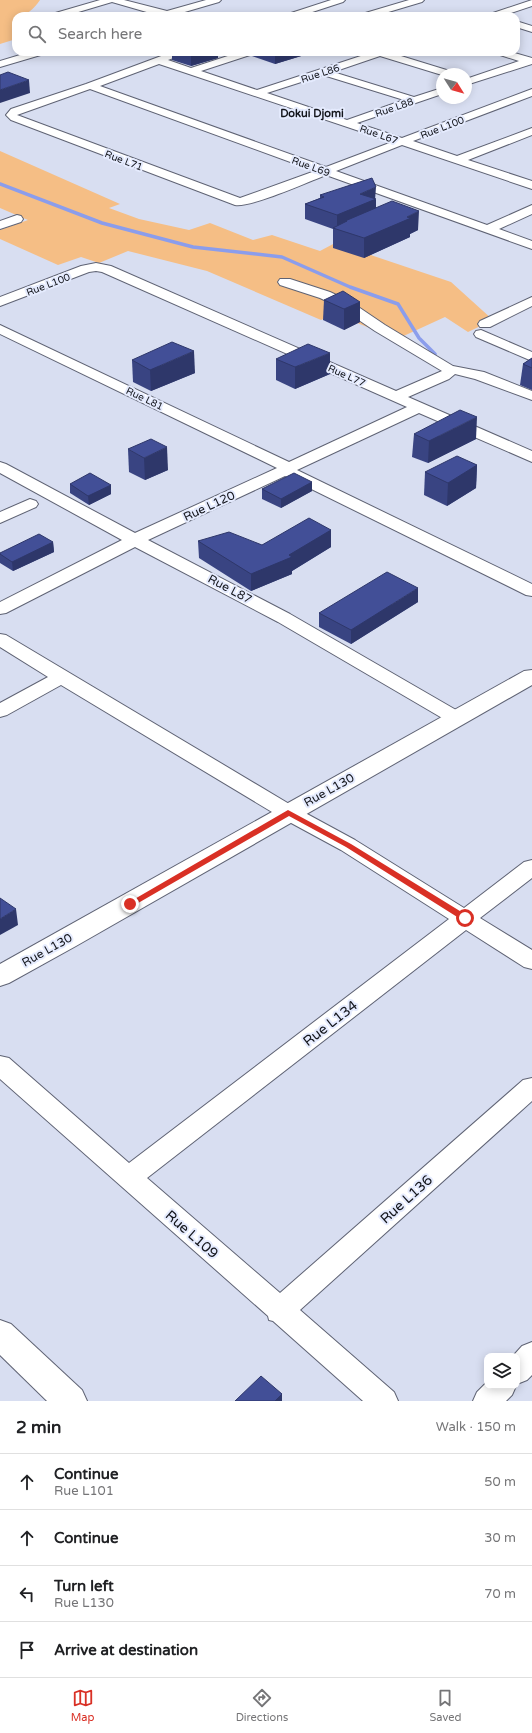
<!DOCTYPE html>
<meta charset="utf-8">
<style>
:root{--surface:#fff;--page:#f2f2f2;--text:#202124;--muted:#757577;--line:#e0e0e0;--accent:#d93025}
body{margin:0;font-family:"Varela Round",sans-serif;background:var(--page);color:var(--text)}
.controls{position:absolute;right:12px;bottom:12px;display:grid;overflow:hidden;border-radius:8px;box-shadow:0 2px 10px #0003}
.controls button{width:36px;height:36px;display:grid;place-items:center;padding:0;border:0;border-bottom:1px solid var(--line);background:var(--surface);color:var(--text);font:20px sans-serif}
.compass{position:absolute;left:436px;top:68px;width:36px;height:36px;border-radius:50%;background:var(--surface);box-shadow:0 2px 10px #0003;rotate:127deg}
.stop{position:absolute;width:12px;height:12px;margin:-9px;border:3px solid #d93025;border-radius:50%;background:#fff}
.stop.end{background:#d93025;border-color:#fff;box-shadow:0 1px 4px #0008}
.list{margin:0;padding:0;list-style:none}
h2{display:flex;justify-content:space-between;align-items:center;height:52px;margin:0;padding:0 16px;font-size:17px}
h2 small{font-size:13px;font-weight:400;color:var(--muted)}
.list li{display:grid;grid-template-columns:26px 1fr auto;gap:12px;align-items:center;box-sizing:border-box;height:56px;padding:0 16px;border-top:1px solid var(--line)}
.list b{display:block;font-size:15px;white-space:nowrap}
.list p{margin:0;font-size:13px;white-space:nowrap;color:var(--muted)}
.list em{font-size:13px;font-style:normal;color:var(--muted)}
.icon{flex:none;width:22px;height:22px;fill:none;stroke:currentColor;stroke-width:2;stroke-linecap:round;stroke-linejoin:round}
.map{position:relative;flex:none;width:532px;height:1401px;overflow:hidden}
.search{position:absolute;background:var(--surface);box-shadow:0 2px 10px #0003;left:12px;right:12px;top:12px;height:44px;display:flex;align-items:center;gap:10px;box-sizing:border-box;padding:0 14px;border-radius:12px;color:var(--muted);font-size:15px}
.sheet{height:276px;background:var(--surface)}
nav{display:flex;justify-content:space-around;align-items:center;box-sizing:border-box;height:56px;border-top:1px solid var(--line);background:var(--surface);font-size:11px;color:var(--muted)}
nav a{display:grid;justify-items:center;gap:2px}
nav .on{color:var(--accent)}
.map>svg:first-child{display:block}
.green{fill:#f5be85}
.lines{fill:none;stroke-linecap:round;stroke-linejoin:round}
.stream{stroke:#8b9dec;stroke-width:3.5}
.street-casing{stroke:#5f6374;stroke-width:2}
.secondary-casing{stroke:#5f6374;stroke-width:2}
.street{fill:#fff;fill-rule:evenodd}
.secondary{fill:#fff;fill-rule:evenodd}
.wall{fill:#394482}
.shaded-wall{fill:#2e376a}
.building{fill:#424f97;stroke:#2e376a}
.route{fill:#d93025}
.labels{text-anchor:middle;stroke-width:4;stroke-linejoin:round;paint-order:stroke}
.far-street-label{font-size:10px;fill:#13151b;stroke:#e5ebfe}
.far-neighbourhood-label{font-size:11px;font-weight:bold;fill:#13151b;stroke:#e5ebfe}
.street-label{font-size:12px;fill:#13151b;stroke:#e5ebfe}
.near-street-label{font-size:14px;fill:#13151b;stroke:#e5ebfe}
</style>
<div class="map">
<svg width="532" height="1401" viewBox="0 0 532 1401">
<rect width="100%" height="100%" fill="#d8def1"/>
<!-- green -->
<g class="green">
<path d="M0 0H40C34 9 26 16 16 16V39L0 44Z"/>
<path d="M0 151 120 204 109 208 139 219 189 230 210 223 253 240 272 235 320 251 335 243 451 282 493 320 468 332 445 317 397 339 335 314 321 320 207 271 128 251 99 263 81 257 58 265 0 239V230L28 220 0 208Z"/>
</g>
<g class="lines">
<!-- stream -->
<path class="stream" d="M0 184 102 223 193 247 282 257 350 287 398 304 419 338 435 354"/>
<!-- street casing -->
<g class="street-casing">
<g id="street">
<path d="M100 0H124L167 11 206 0H221L219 2 171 16H156L157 15 112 2 65 16H50L52 14Z"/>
<path d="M331 0H345L343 2 300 16H286L288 14Z"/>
<path d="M409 0H424L422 2 375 16H360L362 14Z"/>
<path d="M532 0V6L502 16H488L490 14Z"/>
<path d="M516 21 532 26V32L516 27Z"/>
<path d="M30 52H46L44 54 0 67V61Z"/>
<path d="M172 52H186L184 54 168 60 191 68 240 52H255L253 54 201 71 257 90 373 52H388L453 72 454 74 442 75 380 56 333 72 414 97 442 88V94L357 123 402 138 532 89V96L413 141 457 156 532 128V135L468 160 532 181V189L402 145 336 171 487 225 532 205V214L499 229 532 241V249L326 175C308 182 250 208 235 205L11 120 6 115 11 109 86 84ZM159 64 186 73 392 142 326 167 100 86ZM323 75 404 100 347 120 267 93ZM90 89 315 171 240 198 17 115Z"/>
<path d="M495 52H511L532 58V64L466 85V79L519 61 497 54Z"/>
<path d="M17 215 21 216 23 219 21 222 0 229V221Z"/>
<path d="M96 263 111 266 396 391 442 371 375 331 341 308 320 298 280 285 278 282 280 279H290L330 292 351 302 385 325 453 366 484 372 532 391V400L475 379 455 374 449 379 408 397 532 451V462L419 413 297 470 532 584V596L526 595 285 476 148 540 290 614 463 714 466 718 463 722 456 724 449 722 278 622 135 547 6 613 0 614V602L122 540 0 473V462L6 464 135 533 277 468 0 334V325L289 462 407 407 102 272 96 271 89 272 0 306V297L81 266Z"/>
<path d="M532 297V306L490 327H480L478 324 480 321Z"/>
<path d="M481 330 532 352V361L476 337 474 334 476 331Z"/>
<path d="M30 499 36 501 38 504 36 507 0 523V512Z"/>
<path d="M0 634 6 635 296 808 355 840 464 908 524 862 532 860V878L480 918 532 950V969L524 967 466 930 147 1178 280 1293 523 1080 532 1078V1101L300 1310 394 1392 398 1401H363L273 1321 269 1320 268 1316 0 1079V1056L9 1058 129 1163 449 919 341 850 282 818 61 685 7 715 0 717V703L48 677 0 647Z"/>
<path d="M532 1342V1375L527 1380 517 1384V1356H513L522 1346Z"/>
<path d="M487 1382V1386H516L512 1395 506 1401H473L477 1392Z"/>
</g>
</g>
<!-- secondary casing -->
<g class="secondary-casing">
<g id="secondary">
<path d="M532 670V685L76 946 9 983 0 986V964L524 671Z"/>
<path d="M0 1320 11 1324 82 1390 87 1401H47L0 1355Z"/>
</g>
</g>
<!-- street -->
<use href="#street" class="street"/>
<!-- secondary -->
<use href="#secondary" class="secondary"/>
</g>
<!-- wall -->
<g class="wall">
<path d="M172 52H218V58L191 66 172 60Z"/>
<path d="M252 52H311V53L275 64 252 56Z"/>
<path d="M320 195 375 199 376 208 418 230 410 234V237L364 258 333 248V229L305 219V204L320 198Z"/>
<path d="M324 300 360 302V322L344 330 323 320Z"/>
<path d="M532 358V390L520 385 523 364Z"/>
<path d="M276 359 330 374 295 389 276 380Z"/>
<path d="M132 360 195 373 151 391 133 382Z"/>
<path d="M414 434 476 439 428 463 412 457Z"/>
<path d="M128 449 168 470 145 480 129 472Z"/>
<path d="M477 465 476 488 447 506 424 495 425 472Z"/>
<path d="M312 482V491L281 508 262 499V489Z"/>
<path d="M70 484 111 485V494L89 505 70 493Z"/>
<path d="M331 530V547L292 571V574L251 591 199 558 198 541 262 545Z"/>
<path d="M53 542 54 552 13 571 0 563V553Z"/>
<path d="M418 602 351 644 319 627V613Z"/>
</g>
<!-- shaded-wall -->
<g class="shaded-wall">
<path d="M191 52H218V58L191 66Z"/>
<path d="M275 52H311V53L275 64Z"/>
<path d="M29 80 30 93 0 103V90Z"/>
<path d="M376 187 375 200 376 199V215L347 221H345L344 227 337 230V215L360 194Z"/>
<path d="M419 211 418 230 410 234V237L364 258V238Z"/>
<path d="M360 302V322L344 330V309Z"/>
<path d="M194 351 195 373 151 391 150 370Z"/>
<path d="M330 353V374L295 389V367Z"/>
<path d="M477 417 476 439 428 463 429 441Z"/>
<path d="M167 447 168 470 145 480 144 458Z"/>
<path d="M477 465 476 488 447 506 448 483Z"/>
<path d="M312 482V491L281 508V499Z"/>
<path d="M111 485V494L89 505 88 496Z"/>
<path d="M331 530V547L292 571V574L251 591V574Z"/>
<path d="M53 542 54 552 13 571 12 562Z"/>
<path d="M418 588V602L351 644V630Z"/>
<path d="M16 909 18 925 0 935V919Z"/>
<path d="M282 1394V1401H275Z"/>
</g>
<!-- building -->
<g class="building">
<path d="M8 72 29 80 0 90V75Z"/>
<path d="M372 178 376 187 360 194 376 199 337 215 305 204 324 197 320 195Z"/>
<path d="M392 201 419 211 407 217 411 218 364 238 333 228 347 221H345Z"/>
<path d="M343 291 360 302 344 309 324 300Z"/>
<path d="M172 342 194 351 150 370 132 360Z"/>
<path d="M308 344 330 353 295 367 276 359Z"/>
<path d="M532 358V368L523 364Z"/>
<path d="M460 410 477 417 429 441 414 434Z"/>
<path d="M151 439 167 447 144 458 128 449Z"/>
<path d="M457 456 477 465 448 483 425 472Z"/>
<path d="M90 473 111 485 88 496 70 484Z"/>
<path d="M294 473 312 482 281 499 262 489Z"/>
<path d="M309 518 331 530 289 555 292 557 251 574 198 541 229 532 262 545Z"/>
<path d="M39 534 53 542 12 562 0 554V553Z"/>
<path d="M387 572 418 588 351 630 319 613Z"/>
<path d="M0 898 16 909 0 919Z"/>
<path d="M261 1376 282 1394 275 1401H235Z"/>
</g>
<!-- route -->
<path class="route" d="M288 810 351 844 468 916V920H462L346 847 289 816 133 906 130 907 126 904Z"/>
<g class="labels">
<!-- far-street labels -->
<g class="far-street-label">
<text transform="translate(320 73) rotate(-18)" y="4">Rue L86</text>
<text transform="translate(394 107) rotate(-19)" y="4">Rue L88</text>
<text transform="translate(442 127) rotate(-21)" y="4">Rue L100</text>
<text transform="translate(379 134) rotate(19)" y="4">Rue L67</text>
<text transform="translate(124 160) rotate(21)" y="4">Rue L71</text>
<text transform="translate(311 166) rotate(20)" y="4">Rue L69</text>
<text transform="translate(48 284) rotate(-21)" y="4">Rue L100</text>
<text transform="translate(347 375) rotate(24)" y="4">Rue L77</text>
<text transform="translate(145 398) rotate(26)" y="4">Rue L81</text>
</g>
<!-- far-neighbourhood labels -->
<g class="far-neighbourhood-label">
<text x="312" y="117">Dokui Djomi</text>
</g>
<!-- street labels -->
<g class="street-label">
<text transform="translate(209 506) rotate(-25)" y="4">Rue L120</text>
<text transform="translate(230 589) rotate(28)" y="4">Rue L87</text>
<text transform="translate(329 790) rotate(-29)" y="4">Rue L130</text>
<text transform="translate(47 950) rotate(-29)" y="4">Rue L130</text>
</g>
<!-- near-street labels -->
<g class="near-street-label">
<text transform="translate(330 1023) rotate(-38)" y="5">Rue L134</text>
<text transform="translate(406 1199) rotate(-42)" y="5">Rue L136</text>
<text transform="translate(192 1234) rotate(41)" y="5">Rue L109</text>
</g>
</g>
</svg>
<div class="controls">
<button><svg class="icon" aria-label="layers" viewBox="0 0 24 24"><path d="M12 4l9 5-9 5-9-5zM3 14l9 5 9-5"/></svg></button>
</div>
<svg class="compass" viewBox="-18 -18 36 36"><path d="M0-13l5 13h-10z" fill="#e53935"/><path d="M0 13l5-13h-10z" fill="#757577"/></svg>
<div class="stop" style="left:465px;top:918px"></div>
<div class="stop end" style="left:130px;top:904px"></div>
<div class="search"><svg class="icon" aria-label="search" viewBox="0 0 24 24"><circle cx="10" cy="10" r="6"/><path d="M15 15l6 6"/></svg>Search here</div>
</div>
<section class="sheet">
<h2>2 min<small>Walk · 150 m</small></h2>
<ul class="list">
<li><svg class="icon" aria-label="ahead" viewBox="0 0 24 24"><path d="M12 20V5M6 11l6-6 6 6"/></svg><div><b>Continue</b><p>Rue L101</p></div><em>50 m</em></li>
<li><svg class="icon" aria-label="ahead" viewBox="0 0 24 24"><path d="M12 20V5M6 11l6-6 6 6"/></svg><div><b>Continue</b></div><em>30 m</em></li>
<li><svg class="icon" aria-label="left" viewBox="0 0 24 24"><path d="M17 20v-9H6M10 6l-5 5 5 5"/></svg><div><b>Turn left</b><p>Rue L130</p></div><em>70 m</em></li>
<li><svg class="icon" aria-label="arrive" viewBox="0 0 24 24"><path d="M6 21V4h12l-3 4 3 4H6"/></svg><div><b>Arrive at destination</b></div></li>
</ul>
</section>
<nav>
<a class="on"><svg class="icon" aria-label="map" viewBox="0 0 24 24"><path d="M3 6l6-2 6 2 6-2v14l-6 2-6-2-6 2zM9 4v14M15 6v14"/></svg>Map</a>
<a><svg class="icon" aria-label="directions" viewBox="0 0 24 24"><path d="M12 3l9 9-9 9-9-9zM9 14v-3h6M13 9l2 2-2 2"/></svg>Directions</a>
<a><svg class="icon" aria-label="saved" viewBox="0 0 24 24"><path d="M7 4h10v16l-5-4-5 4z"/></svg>Saved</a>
</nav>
